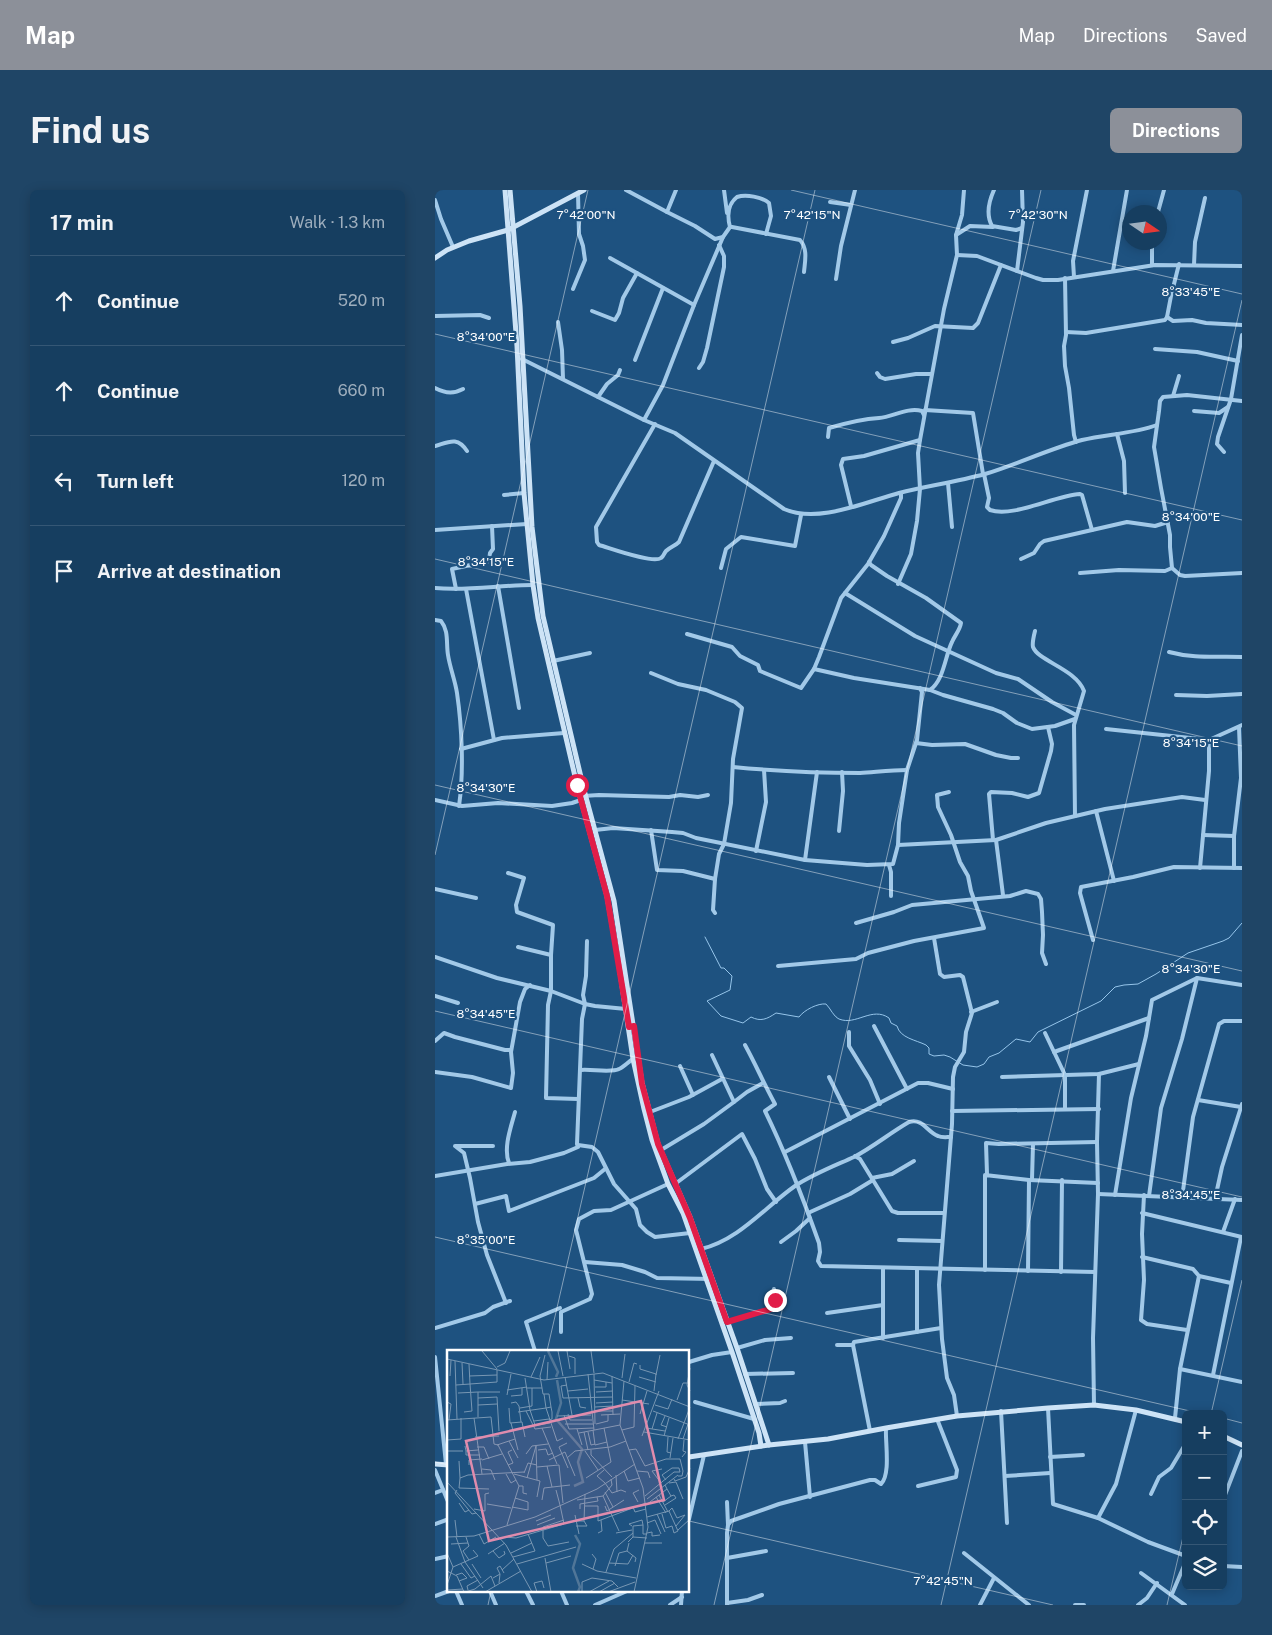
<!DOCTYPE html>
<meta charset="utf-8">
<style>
:root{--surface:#163e60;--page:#1f4566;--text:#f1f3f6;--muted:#9eaebd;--line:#355775;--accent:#8c9099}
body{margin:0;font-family:"Public Sans",sans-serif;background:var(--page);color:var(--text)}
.controls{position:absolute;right:15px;bottom:15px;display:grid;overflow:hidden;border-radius:8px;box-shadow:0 2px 12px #0003}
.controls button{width:45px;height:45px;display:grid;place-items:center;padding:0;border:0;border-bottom:1px solid var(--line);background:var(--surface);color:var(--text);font:25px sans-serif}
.compass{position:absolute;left:687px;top:15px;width:45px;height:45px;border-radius:50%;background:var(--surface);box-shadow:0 2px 12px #0003;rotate:103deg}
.stop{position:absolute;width:15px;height:15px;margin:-11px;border:4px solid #e11d48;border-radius:50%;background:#fff}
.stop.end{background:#e11d48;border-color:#fff;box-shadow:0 1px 5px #0008}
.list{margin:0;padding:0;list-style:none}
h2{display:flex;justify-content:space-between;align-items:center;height:65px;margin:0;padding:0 20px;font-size:21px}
h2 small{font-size:16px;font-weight:400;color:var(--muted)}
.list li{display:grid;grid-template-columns:32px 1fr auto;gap:15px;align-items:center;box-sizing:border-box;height:90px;padding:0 20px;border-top:1px solid var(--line)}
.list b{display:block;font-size:19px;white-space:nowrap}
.list em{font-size:16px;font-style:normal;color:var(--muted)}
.icon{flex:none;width:28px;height:28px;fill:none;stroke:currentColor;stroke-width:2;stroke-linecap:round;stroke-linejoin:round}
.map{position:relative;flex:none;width:807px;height:1415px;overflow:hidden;border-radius:8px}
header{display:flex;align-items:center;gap:30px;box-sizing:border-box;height:70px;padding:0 25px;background:var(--accent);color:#fff}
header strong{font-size:24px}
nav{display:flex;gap:28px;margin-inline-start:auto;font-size:18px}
.intro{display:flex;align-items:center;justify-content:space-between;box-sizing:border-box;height:120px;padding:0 30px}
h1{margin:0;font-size:35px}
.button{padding:12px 22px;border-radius:8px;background:var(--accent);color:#fff;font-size:18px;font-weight:700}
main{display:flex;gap:30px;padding:0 30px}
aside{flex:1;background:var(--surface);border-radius:8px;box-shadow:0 2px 12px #0003}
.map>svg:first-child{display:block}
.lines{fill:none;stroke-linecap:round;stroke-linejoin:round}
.stream{stroke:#96c5ea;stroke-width:1}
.street{stroke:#a2c9e8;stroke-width:4}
.secondary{stroke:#cde3f6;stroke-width:5}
.route{stroke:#e11d48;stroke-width:6}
.ticks{fill:none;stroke:#fff;stroke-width:1;stroke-opacity:0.45}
.inset-river{fill:none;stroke:#507698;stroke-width:2.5}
.inset-road{fill:none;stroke:#7897b3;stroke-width:1}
.view{fill:#e08cad;fill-opacity:0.15;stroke:#e08cad;stroke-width:2.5}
.inset-edge{fill:none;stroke:#fff;stroke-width:2.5}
.ticks-label{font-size:12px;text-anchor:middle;fill:#fff;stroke:#1e5280;stroke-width:4.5;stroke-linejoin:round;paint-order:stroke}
</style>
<header>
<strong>Map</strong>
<nav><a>Map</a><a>Directions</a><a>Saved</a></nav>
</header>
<div class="intro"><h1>Find us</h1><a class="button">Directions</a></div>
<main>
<aside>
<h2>17 min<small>Walk · 1.3 km</small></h2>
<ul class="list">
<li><svg class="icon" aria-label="ahead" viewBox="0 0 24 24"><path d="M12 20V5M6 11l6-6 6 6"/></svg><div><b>Continue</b></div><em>520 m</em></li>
<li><svg class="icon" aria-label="ahead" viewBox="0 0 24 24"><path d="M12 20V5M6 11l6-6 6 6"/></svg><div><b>Continue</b></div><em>660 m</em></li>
<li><svg class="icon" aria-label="left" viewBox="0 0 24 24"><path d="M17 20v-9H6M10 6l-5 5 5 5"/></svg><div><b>Turn left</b></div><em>120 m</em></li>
<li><svg class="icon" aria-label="arrive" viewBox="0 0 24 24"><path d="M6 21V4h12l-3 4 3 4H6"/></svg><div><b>Arrive at destination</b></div></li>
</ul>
</aside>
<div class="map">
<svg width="807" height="1415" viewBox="0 0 807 1415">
<rect width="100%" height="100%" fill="#1e5280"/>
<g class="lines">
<!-- stream -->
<path class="stream" d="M270 747 286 778H289L297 786 295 800 272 811 286 826 308 833 316 827C326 832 332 829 341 823L364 827C369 820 383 813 391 814 396 819 398 826 404 829 421 836 437 816 454 828L456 833 462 836C465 848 481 850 491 855L494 858V864L499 866 509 865 515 867 528 875 542 877 549 874 554 867 564 863 581 849 595 852 603 842 666 811 680 797 689 795 703 794 721 784 753 763 788 751 794 748 807 733"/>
<!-- street -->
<g class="street">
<path d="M191 0 232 22"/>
<path d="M241 0 232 22 260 36 280 49 288 47 295 37H297L365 50C373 59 370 71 369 82"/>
<path d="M289 0 292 23"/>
<path d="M559 0C554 11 551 25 557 36L581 40 587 38"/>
<path d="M0 10 6 29 18 57"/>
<path d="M395 12 416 15"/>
<path d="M723 22 729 0"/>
<path d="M295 37C292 26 293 14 302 7 311 4 327 7 334 13L336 26 331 44"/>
<path d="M521 45 535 36 558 37"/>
<path d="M522 65 542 66 601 88 608 90H623L720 75 807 76"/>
<path d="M175 68 259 115"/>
<path d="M717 75V52"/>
<path d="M759 75 760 52 770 8"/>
<path d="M582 81 588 32 587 0"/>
<path d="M678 81 692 0"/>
<path d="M639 87 638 71 652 0"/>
<path d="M630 88 631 145 629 156 630 176 634 198 639 245 641 252"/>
<path d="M401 89 406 56 420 0"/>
<path d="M138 99 150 70 148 56 144 44 143 3"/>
<path d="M157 121 180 130 184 123 188 108 202 83"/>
<path d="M0 126 45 125 54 128"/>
<path d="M732 127 738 131 757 130 771 133 807 135"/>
<path d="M123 132 127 160 128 189"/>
<path d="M631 142 651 143 730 130 732 127 736 106 744 74"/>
<path d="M458 152 473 148 500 136 538 138 543 133 566 75"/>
<path d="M720 159 762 162 803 171"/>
<path d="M87 169 209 230 240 243 349 319C383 334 430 312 464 303 492 296 521 292 550 284 583 274 614 259 647 250 671 244 698 244 722 235"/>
<path d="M200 170 228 98"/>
<path d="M264 178 268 172 272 158 289 77V66L284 55"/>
<path d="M442 183 445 187 450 189 481 184H496"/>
<path d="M0 198C9 203 19 204 28 199"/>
<path d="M738 206 744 186"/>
<path d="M163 207 172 194 183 185 185 180"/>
<path d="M807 211 752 205 728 207 725 211 724 221 719 257 726 298 735 345V357L737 378 745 385 750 386 807 383"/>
<path d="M490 220 538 223 548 284"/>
<path d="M759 221 784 223 793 217"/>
<path d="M209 230 228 195 259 115 288 47"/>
<path d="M220 234 161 337 162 352 164 355C175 358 218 374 226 368 229 366 229 363 231 361 235 357 240 356 244 352L279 271"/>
<path d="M682 244 689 271 690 303"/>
<path d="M393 247 394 238C411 233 427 229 444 228 458 227 472 217 487 221L489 225"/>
<path d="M0 256C14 252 22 246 32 261"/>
<path d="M789 262 782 254 783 247 796 209 807 145"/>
<path d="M549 284 554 308 552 317 555 320C578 328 618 306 645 304L647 305 657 340"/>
<path d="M513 293 517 337"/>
<path d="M69 305 89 303"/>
<path d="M416 316 406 275 408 269 429 266 485 250"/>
<path d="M0 340 92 334"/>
<path d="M586 369 599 363 605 354 609 351 692 332 720 336 733 332"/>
<path d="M434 372 436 375 452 386 491 408 526 433C525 440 520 445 517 452 510 466 509 490 495 500"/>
<path d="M286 378 291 359 306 347 360 356 366 325"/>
<path d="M645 383 684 380 730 381 737 378"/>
<path d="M463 394 476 364 482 331 485 299 483 263 485 250 509 119 522 65 521 45 527 25 529 0"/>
<path d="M63 396 84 518"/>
<path d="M0 398C33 401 65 395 98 395"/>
<path d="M21 399 17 379 54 371 55 363 58 359 57 336"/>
<path d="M31 399 59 550"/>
<path d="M410 403 480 446 561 483 583 489 617 512 641 525"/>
<path d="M0 430 6 431C14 441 11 453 13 465 15 478 20 490 22 503 27 537 29 582 24 616"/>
<path d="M600 441C599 445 597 453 598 457 603 471 641 479 649 501L639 535 640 626"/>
<path d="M252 444 297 457 305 466 323 475 325 481 366 498 379 479 384 467 406 408 433 374 449 346 466 308V303"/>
<path d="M734 462C760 469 781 466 807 467"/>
<path d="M118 471 155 463"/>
<path d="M379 479 419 488 495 500 508 505 558 519 568 523 582 533 597 539 620 536 640 529"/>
<path d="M216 483 243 494 271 500 300 512 307 518 298 569 296 613 289 654 284 664 280 689 278 720 280 723"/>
<path d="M741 505 772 506 807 504"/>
<path d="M671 539 774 550"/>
<path d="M481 553 497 555 530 554 561 565 576 568H583"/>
<path d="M26 559 67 548 129 543"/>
<path d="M298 577C340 581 383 583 425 583 441 582 456 580 472 580"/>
<path d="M148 606 164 605 234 607 245 605 263 607 273 605"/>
<path d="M0 610 27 616 63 613 117 616 137 613 146 610"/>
<path d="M661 621 679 691"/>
<path d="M160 640 178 638 237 642 248 643 261 648 370 670 432 675 458 674 463 655 464 633 472 580 482 550 487 502 485 498"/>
<path d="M216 640 222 680 248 681 280 689"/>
<path d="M404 641 408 601 407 582"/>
<path d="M768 645 799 646"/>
<path d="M558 650 554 604 556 602 577 603 593 607 604 603 616 561 617 554 613 537"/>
<path d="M561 650 568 705"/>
<path d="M463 655 561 650 611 633 670 619 747 607 770 610"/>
<path d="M321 661 331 612 329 580"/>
<path d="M370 670 382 582"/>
<path d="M454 675 456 682V706"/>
<path d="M765 678 774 581V550L807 535"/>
<path d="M799 678V646L806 588 804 537"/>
<path d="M73 683 89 688 81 715 82 722 118 735 116 765"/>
<path d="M0 699 41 708"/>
<path d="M421 733 459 722 477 715 575 706 591 701 603 704 606 709 607 722 608 745 607 763 611 774"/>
<path d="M499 748 505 784 509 787 525 785 528 787 537 823 531 842 529 862 520 877 518 887 517 934 504 1095 507 1149 512 1188 519 1205 522 1226"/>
<path d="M658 750 645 703 646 697 698 687 739 677 807 678"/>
<path d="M83 757 116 765V801L113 815 111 908 143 909"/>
<path d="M0 767 62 788 116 801 150 814 160 816 191 819"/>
<path d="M343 776 421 769 433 763 479 751 549 738 536 701 533 686 525 672 516 645 503 617 502 605 514 602"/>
<path d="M0 806 23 813"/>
<path d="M536 822 562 812"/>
<path d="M439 836 472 899"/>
<path d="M414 842V856L435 890 445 914"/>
<path d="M610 843 630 885V919"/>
<path d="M0 851 9 843 20 847 70 860H76"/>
<path d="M310 855C321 875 329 894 340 914L330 921C351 964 368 1008 384 1053L385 1062 383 1071 386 1076 660 1082"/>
<path d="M619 862 714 828"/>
<path d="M277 865 299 912 312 902 328 893"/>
<path d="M245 876 258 905"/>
<path d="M146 880C156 879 177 883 184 879 189 877 193 872 198 869"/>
<path d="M0 882 37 887 76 898 78 883 76 862 85 812 90 799 95 795"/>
<path d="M394 887 415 929"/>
<path d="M567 887 664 884 704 874"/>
<path d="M763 910 806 917"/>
<path d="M517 921 664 919"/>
<path d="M215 922 254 907 287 889"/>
<path d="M143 955 157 957 163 962 179 994 201 1019 205 1035 212 1042 220 1047 255 1043"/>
<path d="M58 956H20L29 963 35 988 43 1032 52 1065 71 1113"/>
<path d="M226 960 269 934 299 912"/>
<path d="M350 962 483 893H493L518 899"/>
<path d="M420 966 425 969 457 1021 463 1023H509"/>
<path d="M74 973C68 958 76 937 80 922"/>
<path d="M552 984 551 953 564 954 662 952"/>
<path d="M0 986 72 974 95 972 129 963 143 957 142 954 147 829 150 814 148 805 151 786 152 751"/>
<path d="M437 988 457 984 479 971"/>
<path d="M597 989 598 954"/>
<path d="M240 994 307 944 320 969 332 999 341 1012"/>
<path d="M663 1004 807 1010"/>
<path d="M680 1005 696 908 711 846 717 810 762 788 807 795"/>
<path d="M709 1005 707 1044 709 1090 706 1130 712 1134 752 1140"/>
<path d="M714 1006 726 918 747 849 762 788"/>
<path d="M747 1008 758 927 784 834 789 831H807"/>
<path d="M780 1009 787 977 807 914"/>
<path d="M40 1014 71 1006 74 1021 159 988 170 979"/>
<path d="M373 1023 415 1004 438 990"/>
<path d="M707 1023 807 1047"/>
<path d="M788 1042 800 1009"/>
<path d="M464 1050 507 1051"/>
<path d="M346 1052 361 1041 375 1028"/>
<path d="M266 1059C304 1050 330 1017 360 996 378 984 399 976 419 967 438 957 455 943 474 932 488 928 492 942 503 946 507 948 512 947 516 947"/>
<path d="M707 1067 758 1079 764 1086 796 1093"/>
<path d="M150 1072 187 1075 210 1082 222 1088 277 1089"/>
<path d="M448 1078V1148"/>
<path d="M550 1080V985L594 990 663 993"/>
<path d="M593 1081 594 990"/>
<path d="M626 1082 627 990"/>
<path d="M392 1123 448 1115"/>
<path d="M292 1132 340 1118 339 1099"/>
<path d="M0 1138 50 1123 58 1117 75 1111"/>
<path d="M126 1142V1122L155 1109 157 1104 141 1040 144 1029 159 1021 176 1020 233 994"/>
<path d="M482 1142V1079"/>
<path d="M402 1155H418L419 1152 506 1138"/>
<path d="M418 1155 435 1241"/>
<path d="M302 1158 330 1150 356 1148"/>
<path d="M100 1161 91 1132 125 1118"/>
<path d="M0 1167 11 1274"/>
<path d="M254 1172 277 1165 297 1162"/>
<path d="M745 1179 807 1192"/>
<path d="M310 1184 358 1183"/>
<path d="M778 1185 806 1047"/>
<path d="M260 1212 319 1229"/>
<path d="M320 1214 345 1213 350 1211"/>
<path d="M659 1215 658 1148 663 1004 662 952 664 884"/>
<path d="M613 1218 618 1314 663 1328 713 1352 751 1366"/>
<path d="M566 1221 572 1333"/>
<path d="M740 1228 745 1179 764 1086"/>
<path d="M370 1252 375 1307"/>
<path d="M615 1267 648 1265"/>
<path d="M0 1280 14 1314"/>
<path d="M570 1286 615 1283"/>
<path d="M483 1296 521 1287 522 1280 502 1229"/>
<path d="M0 1303 8 1300"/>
<path d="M716 1304 724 1287 736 1278 751 1253"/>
<path d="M788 1310 807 1261"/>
<path d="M292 1312 293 1335"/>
<path d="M663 1328 681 1294 701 1220"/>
<path d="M254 1329 269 1265"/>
<path d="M0 1334 14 1329"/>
<path d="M529 1363 594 1415"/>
<path d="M292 1368 331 1361"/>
<path d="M0 1369 14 1366"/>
<path d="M788 1376 807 1377"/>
<path d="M706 1383 750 1415"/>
<path d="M21 1401 27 1415"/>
<path d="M55 1401 61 1415"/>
<path d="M91 1401 98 1415"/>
<path d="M126 1401 132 1415"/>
<path d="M737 1404 751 1371"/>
<path d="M0 1406 14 1401"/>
<path d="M292 1413 313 1410 327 1405"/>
<path d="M160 1415 192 1401"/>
<path d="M235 1415 247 1407"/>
<path d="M246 1415 247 1401"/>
<path d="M292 1415V1343L293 1335 296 1331 344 1314 435 1290H440L446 1294C456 1284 450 1252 451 1238"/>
<path d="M545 1415 559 1388"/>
<path d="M640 1415H649"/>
<path d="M703 1415 712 1408 722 1393"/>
</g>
<!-- secondary -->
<g class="secondary">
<path d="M70 0 82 156 89 303 98 395 103 428 142 595 172 706 183 769 198 869 209 919 217 950 233 994 248 1023 297 1162 324 1243 326 1256"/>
<path d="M75 0 85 116 97 337 108 426 149 600 179 711 207 893 223 954 255 1027 302 1158 334 1255"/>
<path d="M0 68 12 60 34 51 73 40 149 0"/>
<path d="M788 1246 807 1255"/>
<path d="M254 1267 334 1255 393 1249 451 1238 522 1226 613 1218 659 1215 701 1220 751 1232"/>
<path d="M0 1274 14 1275"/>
</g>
</g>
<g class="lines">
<!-- route -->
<path class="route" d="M142 595 172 706 194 837 199 836 207 894 223 954 255 1028 292 1132 339 1118 340 1116V1110"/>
</g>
<!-- ticks -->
<path class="ticks" d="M356 0 807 104M0 144 807 330M0 369 807 556M0 595 807 781M0 665 153 0M0 821 807 1007M0 1047 768 1224M112 1161 380 0M776 1224 807 1090M788 1228 807 1233M0 1272 14 1275M254 1331 618 1415M53 1415 56 1401M279 1415 606 0M506 1415 807 110M732 1415 751 1334"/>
<!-- overview -->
<g transform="translate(12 1160)">
<rect width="242" height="242" fill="#1e5280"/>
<path class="inset-river" d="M101 1 111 22 109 27M110 30 114 53 109 69 135 99 131 112 136 132 127 136M128 185 133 194 126 218 133 237 131 242"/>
<path class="inset-road" d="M35 1 50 19M111 1 116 26M120 1 123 19M144 1 147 23M122 6 128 8V24M0 9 97 30 156 23 243 57M8 11 10 69M15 13 16 34M22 14 23 34 50 32V20M193 15V19L209 24 207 41M50 17 58 13 63 1M243 18 240 35 243 41M141 24 147 80M147 24 148 74M209 25 213 5M3 26 4 10M22 26 50 25M165 26 166 65M84 27 93 7M118 27 125 65M192 27 209 32M78 28 83 60M175 28 178 4M100 30 101 12M147 30 165 33M177 31 173 75 196 138 201 177 187 242M182 32 187 13 190 14M9 35 23 34 25 61 17 62M120 35 114 36 116 48 166 47M148 37H159V32M80 38H95L93 26 98 5M95 38 96 44H102L104 57M60 40 80 37M121 41 141 39M31 42H53M149 42 166 41M11 43 31 42V67M97 44 99 58 104 57 105 62V69L102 70M60 45 64 24M64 46 75 45V38M31 48 50 47 52 81M131 48 133 57 139 58M175 50 202 54M230 50 236 33H243M0 52 4 54 2 70M64 53 69 52 72 56 74 72M149 53 166 52M31 55 50 54M208 55 221 59 225 49M148 57 166 56M62 58 63 73 75 72 78 87M73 58 85 56V38M83 60 88 75M79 61 88 79 104 77M148 61H166M206 61 243 75M71 62 99 58 110 91 116 88M121 64 123 70H145M193 64 200 41M117 65 122 79 147 78M154 65 173 64M110 66 144 65M218 66 214 75 220 77M27 68 35 124M0 70 44 67 47 94 51 95 72 136 60 175M87 71 102 69M64 73 71 100M118 74H146M149 74 161 71V65M85 76 103 73M95 78 110 114M199 78 218 81M130 79 135 95M205 79 210 63M146 80 148 95 160 92M175 80 187 77 188 36M137 82 141 100M141 82 144 95 148 94M197 82 243 90M132 83 173 75M195 86 212 41M217 86 222 68M28 87 52 86M221 87 220 102 224 103M231 89 243 57M236 89 241 74M0 90 14 89V68M62 91 71 108M120 93 112 97 121 118M50 95 68 89M18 96 19 101 31 100M89 96 90 130M30 97H37L42 109M91 100 99 99 101 105 106 103M144 100V105L165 127M182 100 189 99 198 116 219 109H233L236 121 235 126H231M0 101H16M19 101V105H33M138 101 151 120M79 104 85 96 101 94M235 107 239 102 236 101 237 90M120 108 128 101 163 97 179 91M223 108 226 88M35 110 55 104M102 110 118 102 128 126M12 111 13 128M22 115V110L35 109M61 115 66 113 61 102 65 100M100 116 105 137M90 117 112 115 116 153M35 119 44 120 48 130M157 120 150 126 158 133M177 121 181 131 193 128M190 121 201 122 203 128M77 123 81 113 90 115M59 124 64 133 69 130M67 124 93 131 90 147M169 125 170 142M80 128 89 96M139 128 164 112 157 78M164 129 165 135 156 146 172 181M227 129 228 131 239 127 243 118M219 130 215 125 225 118H232L233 122M0 132 59 195 85 242M158 133 165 143 174 140 179 142M214 133 205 121 215 119M222 133 229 132 236 149M72 136H76V143L80 144M12 138 13 128 21 125 77 122M12 138 42 139M10 140 8 143 25 164 29 163M109 140 113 155M158 142 166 157M212 145 221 162M198 146 227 122H233M209 147 219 163M200 149 231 125M95 150 97 138 123 135M130 150 156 146M191 152 186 143 192 140M216 152 224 146 220 139M12 153 18 162 22 160M40 154 64 158M199 155 220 139 218 135M218 155 229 148 227 145 224 146M138 156H151V171L199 153M158 156 160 161 177 150M65 157 81 160V152L68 148M186 157 188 162 199 159M27 159 38 161V144L42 143M133 159V154L151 151 150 147M222 161 225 158 230 168 238 165 229 176M210 164 218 182M215 164 219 178 225 176 227 183 231 181M128 165 132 184M200 167 222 161 231 181M8 170 10 187M117 170 96 177V188L101 196 122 192M89 171 104 165M128 171H137L138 144M200 173 208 170 214 184M90 175 108 168M129 176H140L137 171M185 176 182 174 195 170 196 175M231 180 243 169M151 183 155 181 154 170M169 183 185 180M200 183 205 182V186L213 185M32 184 37 194 49 187M0 187 27 186 88 167 150 139 188 114M9 187 18 212 36 238M19 187 22 196 16 201 22 210M58 187 69 188 117 174 113 155M186 187V176L196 175V184H200M181 192 186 187 200 188M198 193H215M4 194 21 193M46 201 52 208 58 204 57 201M180 201 189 208 188 212M0 203 6 217M64 203 85 193M41 204 58 193M145 204 149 209 146 219M66 207 88 201 81 184M98 208 104 242M99 213 124 206M162 213 181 214 186 205M14 214 24 228 28 226M25 214 34 228M70 214 129 197M135 214 150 221 189 228M168 216 172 203 180 201 182 193M55 220 67 209M0 221 10 226 17 242M159 222 167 199 186 183M53 224 50 218 53 216 57 223M9 225 15 223 20 228 12 231M46 228 53 224 52 233M0 235 6 217 31 206 26 200M0 240 16 239M21 240 20 236 31 230M135 241V232L145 228 165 231 171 237M18 242 28 239 44 226 48 236M38 242 74 221M90 242 87 233 95 231 97 238M142 242 162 231M152 242 168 233M161 242 188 232"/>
<path class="view" d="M194 51 217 150 42 191 19 91Z"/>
<rect width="242" height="242" class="inset-edge"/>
</g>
<g class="ticks-label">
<text x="151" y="29">7°42'00"N</text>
<text x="377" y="29">7°42'15"N</text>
<text x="603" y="29">7°42'30"N</text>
<text x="756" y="106">8°33'45"E</text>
<text x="51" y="151">8°34'00"E</text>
<text x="756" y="331">8°34'00"E</text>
<text x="51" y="376">8°34'15"E</text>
<text x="756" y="557">8°34'15"E</text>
<text x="51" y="602">8°34'30"E</text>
<text x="756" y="783">8°34'30"E</text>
<text x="51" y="828">8°34'45"E</text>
<text x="756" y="1009">8°34'45"E</text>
<text x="51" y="1054">8°35'00"E</text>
<text x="508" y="1395">7°42'45"N</text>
</g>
</svg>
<div class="controls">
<button>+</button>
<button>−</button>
<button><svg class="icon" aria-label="locate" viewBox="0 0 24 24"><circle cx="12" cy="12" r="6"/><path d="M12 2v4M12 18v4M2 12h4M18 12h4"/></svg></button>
<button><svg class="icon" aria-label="layers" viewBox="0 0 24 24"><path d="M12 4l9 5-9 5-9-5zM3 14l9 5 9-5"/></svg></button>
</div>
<svg class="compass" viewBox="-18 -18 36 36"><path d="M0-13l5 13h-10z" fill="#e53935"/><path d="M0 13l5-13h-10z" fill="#9eaebd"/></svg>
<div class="stop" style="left:142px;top:595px"></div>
<div class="stop end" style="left:340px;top:1110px"></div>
</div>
</main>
